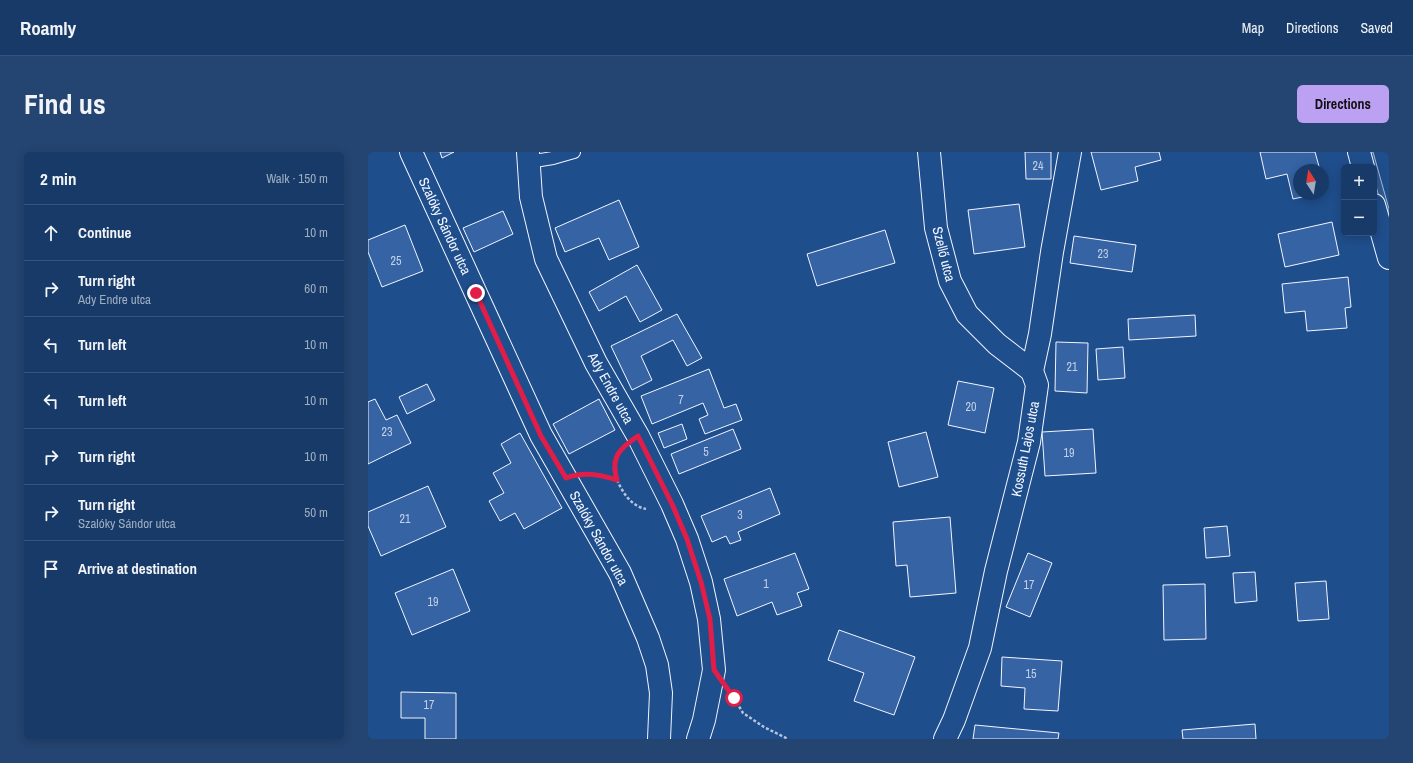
<!DOCTYPE html>
<meta charset="utf-8">
<style>
:root{--surface:#173a69;--page:#244571;--text:#f1f3f6;--muted:#9eadc0;--line:#36547d;--accent:#bca0f2}
body{margin:0;font-family:"Archivo Narrow",sans-serif;background:var(--page);color:var(--text)}
.controls{position:absolute;right:12px;top:12px;display:grid;overflow:hidden;border-radius:6px;box-shadow:0 2px 10px #0003}
.controls button{width:36px;height:36px;display:grid;place-items:center;padding:0;border:0;border-bottom:1px solid var(--line);background:var(--surface);color:var(--text);font:20px sans-serif}
.compass{position:absolute;left:925px;top:12px;width:36px;height:36px;border-radius:50%;background:var(--surface);box-shadow:0 2px 10px #0003;rotate:348deg}
.stop{position:absolute;width:12px;height:12px;margin:-9px;border:3px solid #e11d48;border-radius:50%;background:#fff}
.stop.end{background:#e11d48;border-color:#fff;box-shadow:0 1px 4px #0008}
.list{margin:0;padding:0;list-style:none}
h2{display:flex;justify-content:space-between;align-items:center;height:52px;margin:0;padding:0 16px;font-size:17px}
h2 small{font-size:13px;font-weight:400;color:var(--muted)}
.list li{display:grid;grid-template-columns:26px 1fr auto;gap:12px;align-items:center;box-sizing:border-box;height:56px;padding:0 16px;border-top:1px solid var(--line)}
.list b{display:block;font-size:15px;white-space:nowrap}
.list p{margin:0;font-size:13px;white-space:nowrap;color:var(--muted)}
.list em{font-size:13px;font-style:normal;color:var(--muted)}
.icon{flex:none;width:22px;height:22px;fill:none;stroke:currentColor;stroke-width:2;stroke-linecap:round;stroke-linejoin:round}
.map{position:relative;flex:none;width:1021px;height:587px;overflow:hidden;border-radius:6px}
header{display:flex;align-items:center;gap:24px;box-sizing:border-box;height:56px;padding:0 20px;background:var(--surface);border-bottom:1px solid var(--line)}
header strong{font-size:19px}
nav{display:flex;gap:22px;margin-inline-start:auto;font-size:14px}
.intro{display:flex;align-items:center;justify-content:space-between;box-sizing:border-box;height:96px;padding:0 24px}
h1{margin:0;font-size:28px}
.button{padding:10px 18px;border-radius:6px;background:var(--accent);color:#111;font-size:14px;font-weight:700}
main{display:flex;gap:24px;padding:0 24px}
aside{flex:1;background:var(--surface);border-radius:6px;box-shadow:0 2px 10px #0003}
.map>svg:first-child{display:block}
.built{fill:#305b95;stroke:#a8bbd7}
.building{fill:#3563a3;stroke:#f2f6ff}
.lines{fill:none;stroke-linecap:round;stroke-linejoin:round}
.lane-casing{stroke:#f2f6ff;stroke-width:14}
.street-casing{stroke:#f2f6ff;stroke-width:24}
.path{stroke:#b3c4dc;stroke-width:2.5;stroke-dasharray:3 2;stroke-linecap:butt}
.lane{stroke:#1f4e8c;stroke-width:12}
.street{stroke:#1f4e8c;stroke-width:22}
.route{stroke:#e11d48;stroke-width:5}
.labels{text-anchor:middle;stroke-width:3;stroke-linejoin:round;paint-order:stroke}
.number-label{font-size:12px;fill:#c3d1e8}
.street-label{font-size:14px;fill:#f2f6ff;stroke:#1f4e8c}
</style>
<header>
<strong>Roamly</strong>
<nav><a>Map</a><a>Directions</a><a>Saved</a></nav>
</header>
<div class="intro"><h1>Find us</h1><a class="button">Directions</a></div>
<main>
<aside>
<h2>2 min<small>Walk · 150 m</small></h2>
<ul class="list">
<li><svg class="icon" aria-label="ahead" viewBox="0 0 24 24"><path d="M12 20V5M6 11l6-6 6 6"/></svg><div><b>Continue</b></div><em>10 m</em></li>
<li><svg class="icon" aria-label="right" viewBox="0 0 24 24"><path d="M7 20v-9h11M14 6l5 5-5 5"/></svg><div><b>Turn right</b><p>Ady Endre utca</p></div><em>60 m</em></li>
<li><svg class="icon" aria-label="left" viewBox="0 0 24 24"><path d="M17 20v-9H6M10 6l-5 5 5 5"/></svg><div><b>Turn left</b></div><em>10 m</em></li>
<li><svg class="icon" aria-label="left" viewBox="0 0 24 24"><path d="M17 20v-9H6M10 6l-5 5 5 5"/></svg><div><b>Turn left</b></div><em>10 m</em></li>
<li><svg class="icon" aria-label="right" viewBox="0 0 24 24"><path d="M7 20v-9h11M14 6l5 5-5 5"/></svg><div><b>Turn right</b></div><em>10 m</em></li>
<li><svg class="icon" aria-label="right" viewBox="0 0 24 24"><path d="M7 20v-9h11M14 6l5 5-5 5"/></svg><div><b>Turn right</b><p>Szalóky Sándor utca</p></div><em>50 m</em></li>
<li><svg class="icon" aria-label="arrive" viewBox="0 0 24 24"><path d="M6 21V4h12l-3 4 3 4H6"/></svg><div><b>Arrive at destination</b></div></li>
</ul>
</aside>
<div class="map">
<svg width="1021" height="587" viewBox="0 0 1021 587">
<rect width="100%" height="100%" fill="#1f4e8c"/>
<!-- built -->
<path class="built" d="M998 0H1005L1021 57V80L1006 27V15H1002Z"/>
<!-- building -->
<g class="building">
<path d="M72 0H86L74 6Z"/>
<path d="M657 0H683V27H658Z"/>
<path d="M723 0H791L793 8 767 15 770 29 733 38Z"/>
<path d="M892 0H947L952 18H931V42H948L925 47 919 22 898 27Z"/>
<path d="M251 48 271 95 241 108 231 86 197 100 187 76Z"/>
<path d="M651 52 657 95 606 102 600 58Z"/>
<path d="M135 59 145 82 106 100 95 76Z"/>
<path d="M964 70 971 103 917 115 910 82Z"/>
<path d="M37 73 55 119 14 135 0 100V88Z"/>
<path d="M517 78 527 111 449 134 439 102Z"/>
<path d="M706 84 768 93 764 120 702 111Z"/>
<path d="M269 113 294 158 272 170 258 144 231 159 221 140Z"/>
<path d="M980 125 983 155 977 156 979 176 939 179 937 159 917 161 914 132Z"/>
<path d="M309 162 334 206 319 214 305 188 273 204 284 228 264 238 243 194Z"/>
<path d="M827 163 828 184 761 188 760 167Z"/>
<path d="M688 190 720 191 719 241 687 239Z"/>
<path d="M755 195 757 226 730 228 728 197Z"/>
<path d="M341 217 356 256 368 252 374 268 337 282 331 267 340 263 335 251 284 272 273 244Z"/>
<path d="M590 229 626 236 617 281 580 273Z"/>
<path d="M59 232 67 248 39 262 31 245Z"/>
<path d="M7 247 18 268 29 263 43 291 0 312V250Z"/>
<path d="M231 247 247 278 201 302 185 272Z"/>
<path d="M314 272 319 287 296 296 290 281Z"/>
<path d="M365 277 373 297 311 322 303 302Z"/>
<path d="M725 277 728 321 677 324 674 280Z"/>
<path d="M558 280 570 325 531 335 520 290Z"/>
<path d="M152 281 194 356 156 377 147 361 132 369 121 349 136 341 125 321 143 311 133 292Z"/>
<path d="M60 334 78 375 13 404 0 374V360Z"/>
<path d="M402 336 412 362 370 380 373 388 362 392 358 384 344 390 333 364Z"/>
<path d="M582 365 588 441 542 445 539 413 528 414 525 370Z"/>
<path d="M859 374 862 404 838 406 836 376Z"/>
<path d="M427 401 441 437 429 441 434 454 409 463 404 450 369 464 356 427Z"/>
<path d="M660 401 684 411 662 465 638 455Z"/>
<path d="M85 417 102 459 44 483 27 441Z"/>
<path d="M887 420 889 449 867 451 865 421Z"/>
<path d="M958 429 961 467 930 469 927 431Z"/>
<path d="M837 432 838 487 796 488 795 433Z"/>
<path d="M471 478 547 505 526 563 486 549 496 521 460 508Z"/>
<path d="M634 505 694 509 690 559 656 557 657 536 633 534Z"/>
<path d="M33 540 88 541V587H57V566H33Z"/>
<path d="M887 572 888 587H815L814 578Z"/>
<path d="M607 573 691 581 690 587H605Z"/>
</g>
<g class="lines">
<!-- lane casing -->
<g class="lane-casing">
<path id="lane" d="M160 10 185 6 206 0"/>
</g>
<!-- street casing -->
<g class="street-casing">
<g id="street">
<path d="M43 0 173 283 252 421 280 486 289 513 293 541 291 587"/>
<path d="M160 0 163 45 178 107 228 211 270 284 304 352 319 387 333 430 341 467 346 518 336 568 330 587"/>
<path d="M561 0 568 76 582 129 599 162 629 192 664 219"/>
<path d="M991 0 995 15"/>
<path d="M1006 53 1021 106"/>
<path d="M577 587 586 568 612 496 628 419 661 290 669 233 664 219 672 182 684 100 702 0"/>
</g>
</g>
<!-- path -->
<g class="path">
<path d="M224 322 236 324 249 328 246 317 251 300"/>
<path d="M249 328C255 341 263 354 278 357"/>
<path d="M366 546 375 561 396 575 420 587"/>
</g>
<!-- lane -->
<use href="#lane" class="lane"/>
<!-- street -->
<use href="#street" class="street"/>
</g>
<g class="lines">
<!-- route -->
<path class="route" d="M108 141 173 284 198 326C215 319 232 322 249 328 242 305 252 296 270 284L304 352 319 387 333 430 342 467 346 518 366 546"/>
</g>
<g class="labels">
<!-- number labels -->
<g class="number-label">
<text x="670" y="18">24</text>
<text x="735" y="106">23</text>
<text x="28" y="113">25</text>
<text x="704" y="219">21</text>
<text x="313" y="252">7</text>
<text x="603" y="259">20</text>
<text x="19" y="284">23</text>
<text x="338" y="304">5</text>
<text x="701" y="305">19</text>
<text x="372" y="367">3</text>
<text x="37" y="371">21</text>
<text x="398" y="436">1</text>
<text x="661" y="437">17</text>
<text x="65" y="454">19</text>
<text x="663" y="526">15</text>
<text x="61" y="557">17</text>
</g>
<!-- street labels -->
<g class="street-label">
<text transform="translate(77 74) rotate(65)" y="5">Szalóky Sándor utca</text>
<text transform="translate(576 102) rotate(76)" y="5">Szellő utca</text>
<text transform="translate(243 236) rotate(61)" y="5">Ady Endre utca</text>
<text transform="translate(657 297) rotate(-79)" y="5">Kossuth Lajos utca</text>
<text transform="translate(231 386) rotate(61)" y="5">Szalóky Sándor utca</text>
</g>
</g>
</svg>
<div class="controls">
<button>+</button>
<button>−</button>
</div>
<svg class="compass" viewBox="-18 -18 36 36"><path d="M0-13l5 13h-10z" fill="#e53935"/><path d="M0 13l5-13h-10z" fill="#9eadc0"/></svg>
<div class="stop" style="left:366px;top:546px"></div>
<div class="stop end" style="left:108px;top:141px"></div>
</div>
</main>
